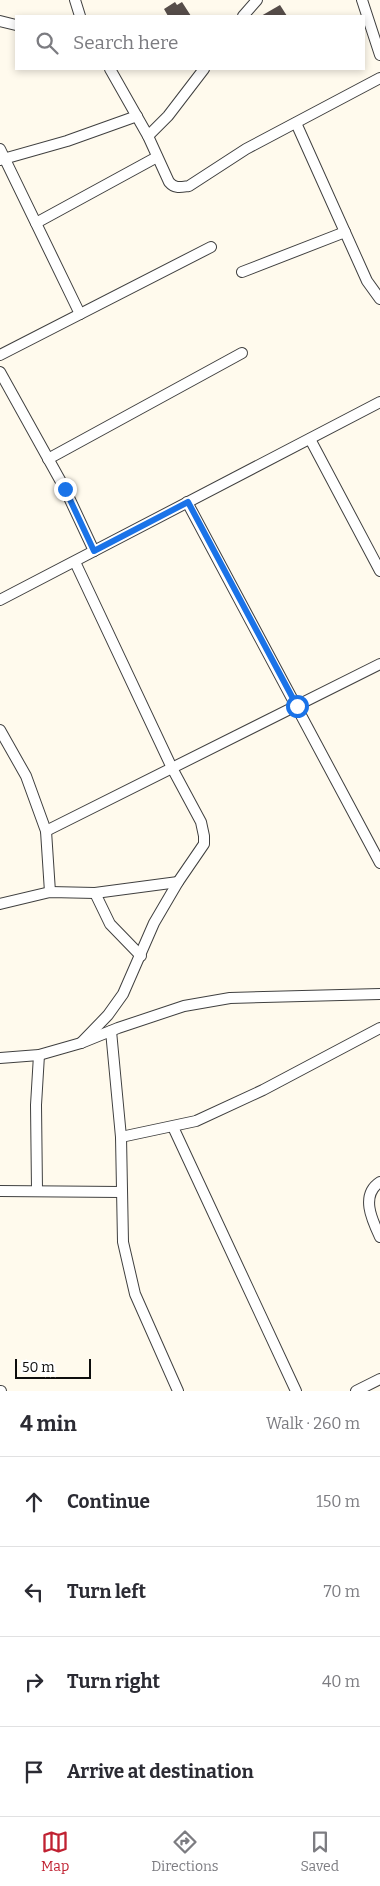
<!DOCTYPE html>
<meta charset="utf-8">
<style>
:root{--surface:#fff;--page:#f7f7f7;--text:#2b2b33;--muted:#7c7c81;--line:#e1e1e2;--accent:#c02232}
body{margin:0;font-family:Bitter,serif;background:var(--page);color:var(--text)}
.scale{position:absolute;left:15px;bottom:12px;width:76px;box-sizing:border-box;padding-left:5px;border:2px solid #0d0d0d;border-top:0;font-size:14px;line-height:18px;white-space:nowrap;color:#0d0d0d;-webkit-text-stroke:4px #fff;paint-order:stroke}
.stop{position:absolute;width:15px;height:15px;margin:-11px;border:4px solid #1a73e8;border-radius:50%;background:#fff}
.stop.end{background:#1a73e8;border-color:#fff;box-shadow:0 1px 5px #0008}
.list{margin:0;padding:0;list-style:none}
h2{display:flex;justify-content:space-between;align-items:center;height:65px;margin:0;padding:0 20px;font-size:21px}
h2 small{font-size:16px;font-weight:400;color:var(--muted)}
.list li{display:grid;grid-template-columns:32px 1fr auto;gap:15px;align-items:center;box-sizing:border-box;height:90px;padding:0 20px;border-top:1px solid var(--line)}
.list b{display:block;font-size:19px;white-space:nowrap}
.list em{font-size:16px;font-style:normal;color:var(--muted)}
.icon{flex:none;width:28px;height:28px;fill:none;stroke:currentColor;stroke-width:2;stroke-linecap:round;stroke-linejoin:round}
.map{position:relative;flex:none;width:380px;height:1391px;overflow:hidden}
.search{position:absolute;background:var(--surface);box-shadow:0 2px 8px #0003;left:15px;right:15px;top:15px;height:55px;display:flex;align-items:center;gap:12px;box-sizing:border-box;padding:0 18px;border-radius:0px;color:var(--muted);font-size:19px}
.sheet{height:425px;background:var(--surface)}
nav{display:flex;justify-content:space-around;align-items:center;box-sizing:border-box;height:70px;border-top:1px solid var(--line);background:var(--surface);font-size:14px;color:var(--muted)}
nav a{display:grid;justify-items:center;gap:2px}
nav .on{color:var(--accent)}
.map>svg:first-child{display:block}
.building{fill:#564d49}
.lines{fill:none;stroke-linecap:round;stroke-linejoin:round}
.minor-casing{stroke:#404040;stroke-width:12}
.minor{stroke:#fff;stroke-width:10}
.route{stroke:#1a73e8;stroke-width:6}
</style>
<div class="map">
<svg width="380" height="1391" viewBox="0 0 380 1391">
<rect width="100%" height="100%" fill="#fffaed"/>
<!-- building -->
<g class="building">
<path d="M175 2 177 5 182 2 191 16H168L164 9Z"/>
<path d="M280 5 287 16H261Z"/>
</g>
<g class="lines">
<!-- minor casing -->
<g class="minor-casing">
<g id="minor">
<path d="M75 0 80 16"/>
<path d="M362 0 380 55"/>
<path d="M243 16 257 0"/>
<path d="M0 21 16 25"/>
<path d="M110 69 148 136 169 182C175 189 181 187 189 186L246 149 380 78"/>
<path d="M296 123 367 281 380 299"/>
<path d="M148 136 168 116 204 69"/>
<path d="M0 149 80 314"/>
<path d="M0 160 67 141 137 116"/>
<path d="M36 223 157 157"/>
<path d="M242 272 345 232"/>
<path d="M0 355 211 247"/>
<path d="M0 372 65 489 94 551"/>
<path d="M310 439 380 571"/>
<path d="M48 459 242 353"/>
<path d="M187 502 380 863"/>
<path d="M75 562 172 768 201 822 204 836V844L178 882 154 923 123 994 108 1015 81 1043"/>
<path d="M0 600 380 402"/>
<path d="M0 730 26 776 46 831 50 892"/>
<path d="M46 831 380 664"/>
<path d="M95 893 110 924 141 956"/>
<path d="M0 904 50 892 95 893 178 882"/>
<path d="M111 1031 121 1137 123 1242 135 1294 178 1391"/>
<path d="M0 1058 39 1055 81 1043 118 1028 184 1006 230 998 380 994"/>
<path d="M173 1127 296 1391"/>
<path d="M121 1137 196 1121 263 1090 380 1028"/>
<path d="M380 1182C360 1195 372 1220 380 1237"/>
<path d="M37 1190 36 1105 39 1055"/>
<path d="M0 1191 121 1192"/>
<path d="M0 1391H1"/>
<path d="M356 1391 380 1379"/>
</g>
</g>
<!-- minor -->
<use href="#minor" class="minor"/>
</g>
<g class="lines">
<!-- route -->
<path class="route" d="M65 489 94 551 188 502 297 706"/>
</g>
</svg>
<div class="scale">50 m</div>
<div class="stop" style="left:297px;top:706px"></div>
<div class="stop end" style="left:65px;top:489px"></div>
<div class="search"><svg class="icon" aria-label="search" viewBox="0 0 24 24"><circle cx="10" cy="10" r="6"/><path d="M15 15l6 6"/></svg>Search here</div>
</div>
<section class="sheet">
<h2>4 min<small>Walk · 260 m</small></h2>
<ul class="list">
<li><svg class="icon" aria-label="ahead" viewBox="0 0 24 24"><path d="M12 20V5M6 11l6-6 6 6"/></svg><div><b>Continue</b></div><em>150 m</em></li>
<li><svg class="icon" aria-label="left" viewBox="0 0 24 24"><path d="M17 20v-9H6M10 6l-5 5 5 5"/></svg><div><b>Turn left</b></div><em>70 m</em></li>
<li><svg class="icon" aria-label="right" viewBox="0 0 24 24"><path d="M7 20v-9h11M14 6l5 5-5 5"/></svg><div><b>Turn right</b></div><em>40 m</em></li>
<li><svg class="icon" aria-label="arrive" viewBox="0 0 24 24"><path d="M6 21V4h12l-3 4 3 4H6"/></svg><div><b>Arrive at destination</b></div></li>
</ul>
</section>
<nav>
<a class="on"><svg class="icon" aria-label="map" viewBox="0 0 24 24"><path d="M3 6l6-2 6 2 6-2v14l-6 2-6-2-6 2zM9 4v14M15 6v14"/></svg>Map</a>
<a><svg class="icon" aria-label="directions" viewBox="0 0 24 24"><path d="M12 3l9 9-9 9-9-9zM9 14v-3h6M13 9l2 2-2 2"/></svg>Directions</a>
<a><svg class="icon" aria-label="saved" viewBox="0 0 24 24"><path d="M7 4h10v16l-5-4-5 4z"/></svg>Saved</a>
</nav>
